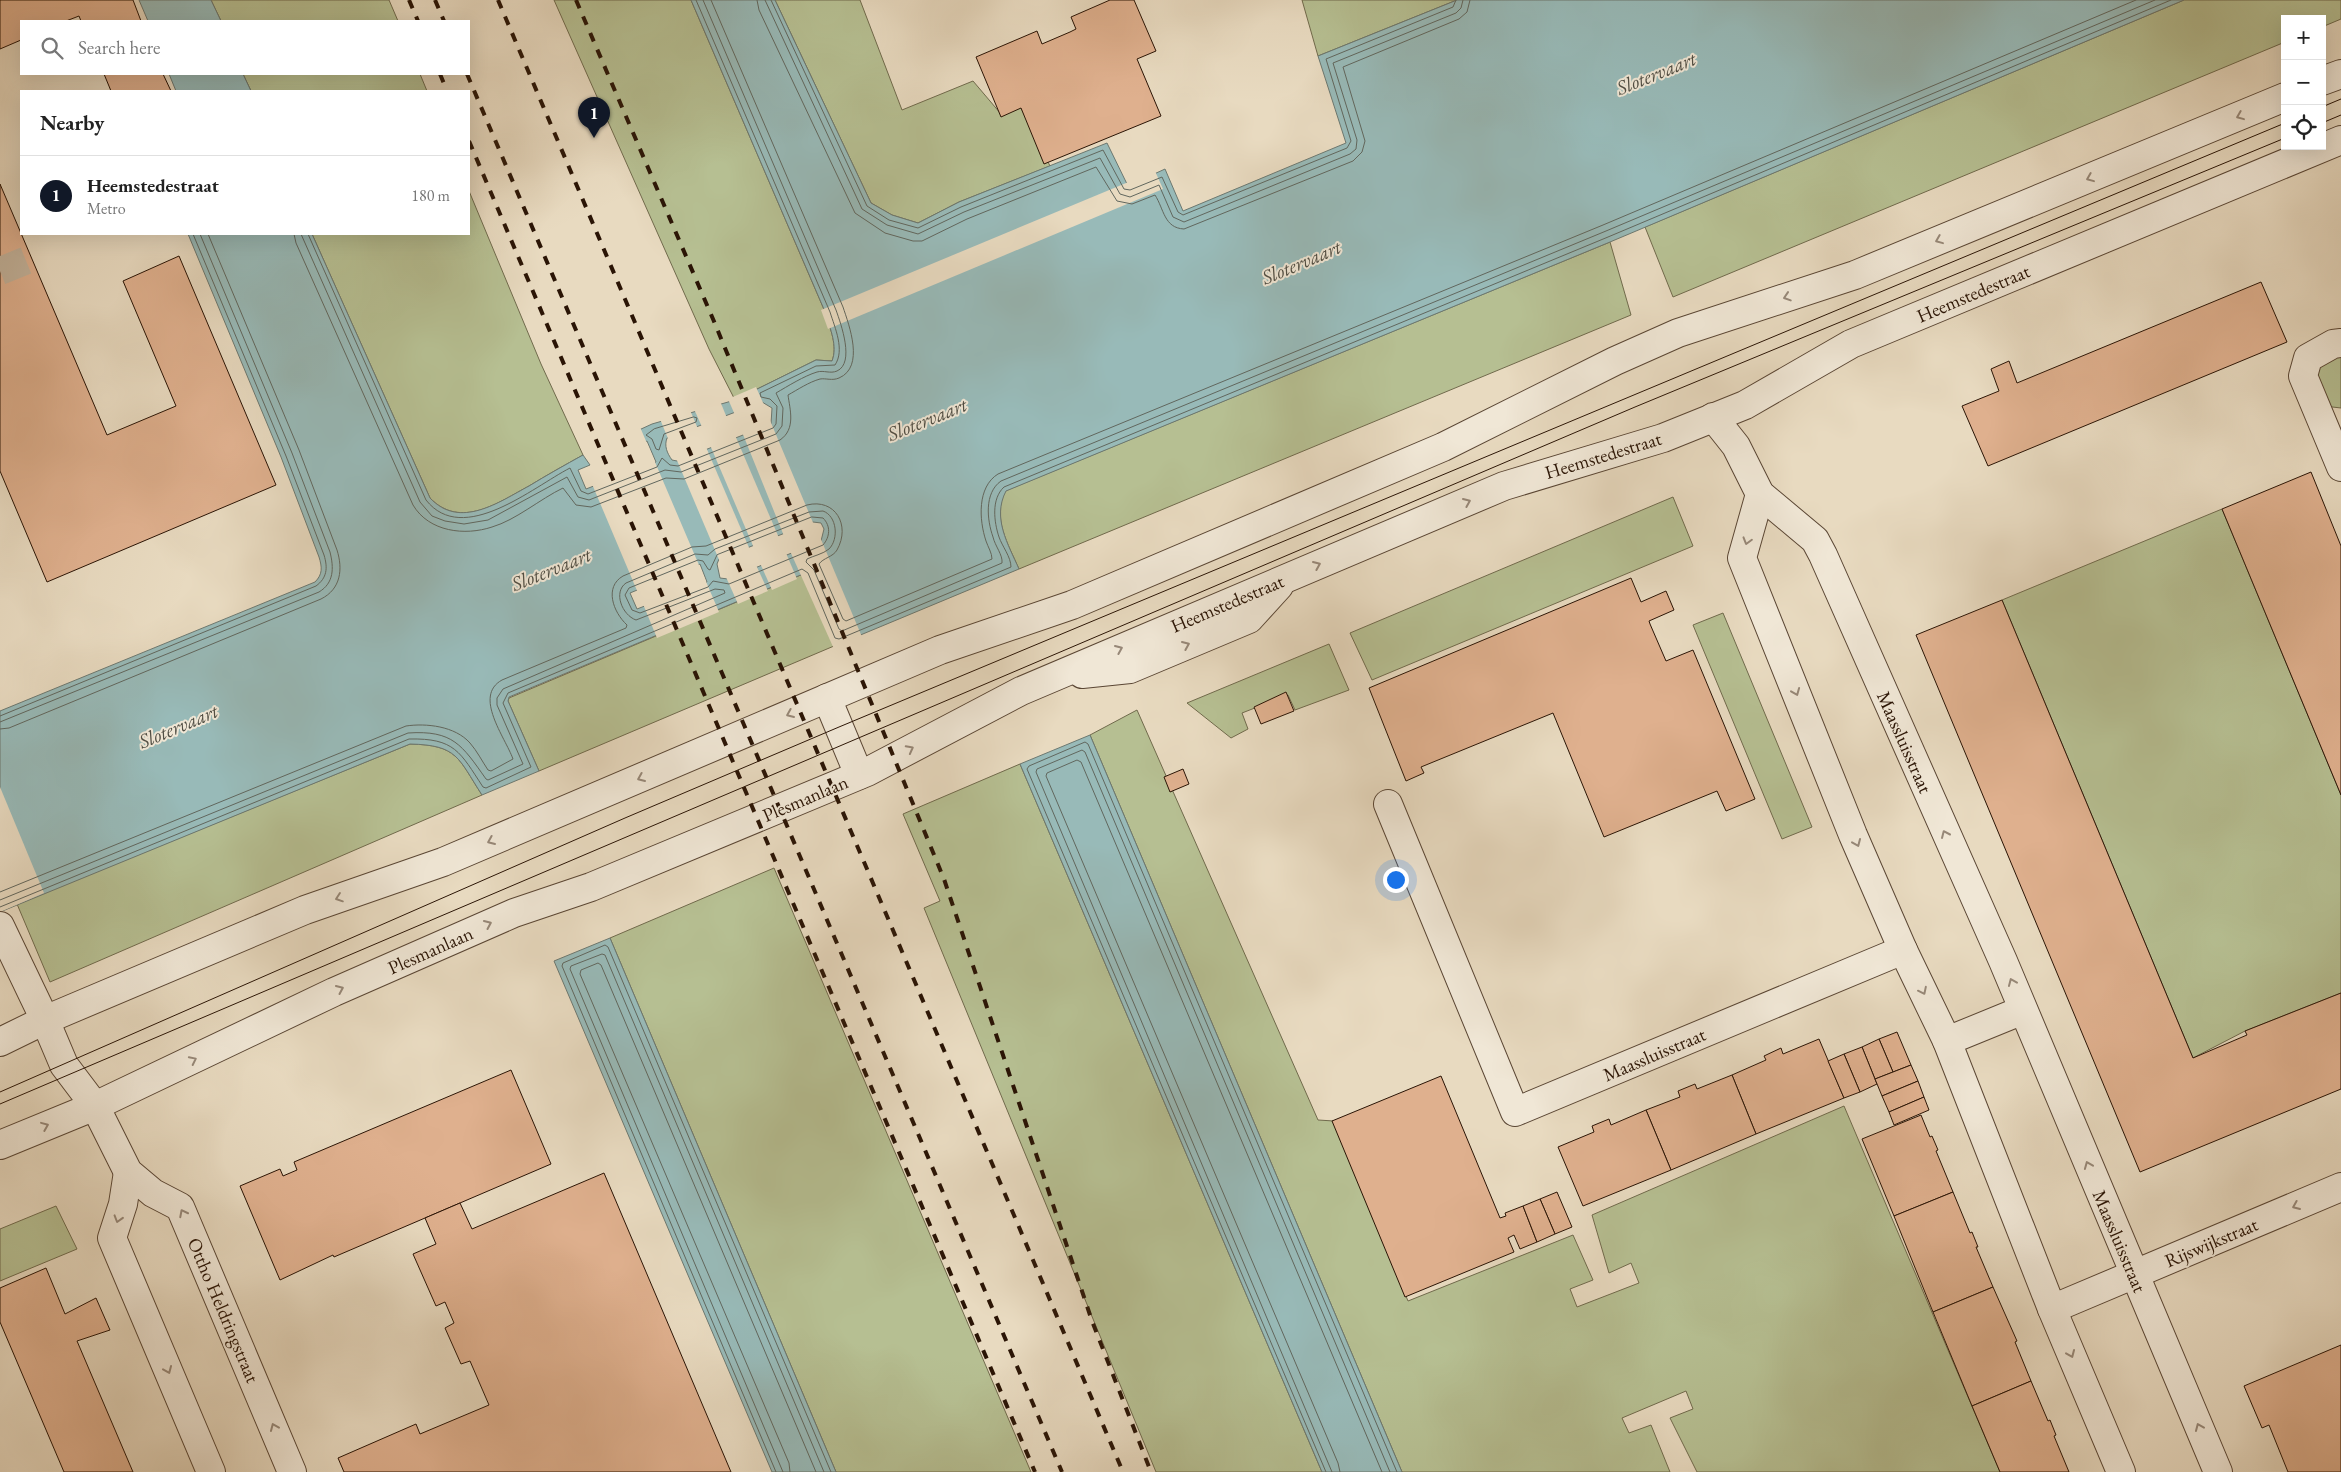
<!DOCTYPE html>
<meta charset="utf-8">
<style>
:root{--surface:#fff;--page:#f2f2f2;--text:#222;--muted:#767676;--line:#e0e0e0;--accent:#111827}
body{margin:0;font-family:"EB Garamond",serif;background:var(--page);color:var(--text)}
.controls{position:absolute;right:15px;top:15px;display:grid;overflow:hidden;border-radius:0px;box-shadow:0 5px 20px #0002}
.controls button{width:45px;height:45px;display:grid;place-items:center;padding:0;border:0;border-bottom:1px solid var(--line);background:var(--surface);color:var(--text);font:25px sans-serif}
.you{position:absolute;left:1395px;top:879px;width:18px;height:18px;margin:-12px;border:4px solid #fff;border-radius:50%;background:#1a73e8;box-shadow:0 0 0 8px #1a73e833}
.badge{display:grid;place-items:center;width:32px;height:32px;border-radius:50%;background:var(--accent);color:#fff;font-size:16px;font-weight:700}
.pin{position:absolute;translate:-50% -41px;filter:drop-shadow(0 1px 2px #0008)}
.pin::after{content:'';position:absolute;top:26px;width:18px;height:15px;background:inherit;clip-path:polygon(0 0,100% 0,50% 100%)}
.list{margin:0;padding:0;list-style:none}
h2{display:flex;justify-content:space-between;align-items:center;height:65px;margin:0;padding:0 20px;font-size:21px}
h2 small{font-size:16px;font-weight:400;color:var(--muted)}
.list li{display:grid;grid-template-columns:32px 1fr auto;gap:15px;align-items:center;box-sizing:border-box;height:80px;padding:0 20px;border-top:1px solid var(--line)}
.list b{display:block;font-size:19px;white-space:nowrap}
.list p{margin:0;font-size:16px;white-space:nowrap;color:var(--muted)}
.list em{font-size:16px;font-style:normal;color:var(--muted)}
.icon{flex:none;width:28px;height:28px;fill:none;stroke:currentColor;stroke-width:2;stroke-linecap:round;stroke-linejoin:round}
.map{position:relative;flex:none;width:2341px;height:1472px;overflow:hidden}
.search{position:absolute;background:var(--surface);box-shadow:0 5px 20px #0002;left:20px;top:20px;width:450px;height:55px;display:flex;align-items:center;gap:12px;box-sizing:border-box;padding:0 18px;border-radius:0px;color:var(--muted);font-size:19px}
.panel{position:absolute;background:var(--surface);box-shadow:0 5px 20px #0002;left:20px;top:90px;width:450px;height:145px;border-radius:0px}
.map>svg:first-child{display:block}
.green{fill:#b6bf92;stroke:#706a4c}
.water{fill:#98bab8;stroke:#6c7870;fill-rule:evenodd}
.pier{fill:#e8dac0}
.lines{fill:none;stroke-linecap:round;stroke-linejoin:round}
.shore{stroke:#61675e;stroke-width:1}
.building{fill:#dfb08e;stroke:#2a1405}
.minor-tunnel{stroke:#c2b29b;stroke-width:28;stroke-dasharray:28 14;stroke-linecap:butt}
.minor-casing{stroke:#5a4634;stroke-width:30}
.minor{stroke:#f0e7d6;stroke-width:28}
.tram{stroke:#2a1405;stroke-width:1}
.rail{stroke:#2a1405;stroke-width:4;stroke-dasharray:9 9;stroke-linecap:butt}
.oneway{stroke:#978878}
.labels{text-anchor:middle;stroke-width:4;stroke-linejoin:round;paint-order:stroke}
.street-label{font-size:19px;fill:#2a1405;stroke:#f0e7d6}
.water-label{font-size:20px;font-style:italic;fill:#504e44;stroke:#f0e7d6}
</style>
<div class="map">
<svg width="2341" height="1472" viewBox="0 0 2341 1472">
<rect width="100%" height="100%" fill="#e8dac0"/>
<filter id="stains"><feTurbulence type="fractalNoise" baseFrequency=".004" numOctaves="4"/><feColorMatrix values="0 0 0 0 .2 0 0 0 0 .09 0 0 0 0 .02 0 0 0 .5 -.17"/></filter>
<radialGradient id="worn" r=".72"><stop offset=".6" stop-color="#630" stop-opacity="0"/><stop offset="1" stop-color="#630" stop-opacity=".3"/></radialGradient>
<!-- green -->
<g class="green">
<path d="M211 0H389L398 21H221Z"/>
<path d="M554 0H691L826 314C830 329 838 346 832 361L816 360 735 400 709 349Z"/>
<path d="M775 0H860L902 110 973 81 1001 114 1020 106 1050 166 959 202 918 223 892 215 871 203Z"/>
<path d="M1302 0H1457L1318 56Z"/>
<path d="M2184 0H2341V19L2322 27V19H2285V42L1673 297 1645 227Z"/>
<path d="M243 74H420L427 91H251Z"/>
<path d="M469 191 541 364 583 455C565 465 547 475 529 486 499 502 461 530 430 498L312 234H469Z"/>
<path d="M1610 242 1631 315 1019 569C1008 544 992 518 1005 491Z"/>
<path d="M2341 355V408L2324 406 2313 367Z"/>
<path d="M1673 497 1693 546 1372 680 1350 633Z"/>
<path d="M2222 509 2341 795V993L2245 1031 2193 1058 2002 600Z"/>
<path d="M803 574 834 646 539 771 508 701 509 698Z"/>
<path d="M1723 613 1812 827 1782 839 1693 625Z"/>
<path d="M1329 644 1349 690 1295 710 1288 695 1242 713 1248 729 1231 738 1187 703Z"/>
<path d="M1137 710 1318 1120 1334 1121 1408 1301 1573 1235 1593 1280 1570 1289 1577 1307 1639 1283 1631 1263 1609 1273 1592 1215 1844 1106 2000 1472H1697L1670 1418 1693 1409 1686 1391 1622 1418 1629 1433 1651 1425 1670 1472H1402L1090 735Z"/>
<path d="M410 744C458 745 458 758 482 795L50 982 17 904Z"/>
<path d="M1020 764 1322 1472H1156L924 908 940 901 903 814Z"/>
<path d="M774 868 1031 1472H836L610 938Z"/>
<path d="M56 1206 77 1249 0 1281V1229Z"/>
</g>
<!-- water -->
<g class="water">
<path d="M139 0H211L221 21H148Z"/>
<path d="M691 0H775L871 203 892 215 918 223 959 202 1107 143 1128 186 1165 169 1183 211 1346 143 1318 56 1457 0H2184L1610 242 1006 491C992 518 1008 544 1019 569L834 646 803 574 509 697 508 701 539 771 482 795C458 758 458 745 410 744L0 912V711L315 582C323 574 322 567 319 557L281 457 188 234H312L430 498C460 530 499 502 529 486 547 475 565 465 583 455L590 465 578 470 586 489 656 462 647 441 619 453 613 442 652 424 735 400 816 360 832 361C838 346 830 329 826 314ZM762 402 772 408 771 424 677 461 672 460C667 453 664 446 667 438ZM813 522 821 523 824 529 821 541 728 579 720 578 717 564 719 559ZM700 564 707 582 637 609 630 593Z"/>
<path d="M169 74H243L251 91H176Z"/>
<path d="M1090 735 1402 1472H1322L1020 764Z"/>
<path d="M610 938 836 1472H772L554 961Z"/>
</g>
<!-- pier -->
<g class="pier">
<path d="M1155 171 1163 189 828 329 821 310Z"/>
<path d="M756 387 764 405 735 415 728 399Z"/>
<path d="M720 401 727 418 702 427 694 409Z"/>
<path d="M690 410 698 429 669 441 660 419Z"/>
<path d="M769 418 814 525 784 536 742 432 769 422Z"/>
<path d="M640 427 719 612 657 638 643 604 704 580 699 568 638 593 592 484 653 461 646 444 619 455 611 443 612 440Z"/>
<path d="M735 435 779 538 754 548 710 445Z"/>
<path d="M706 447 750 550 720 562 676 458Z"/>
<path d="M820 537 862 637 834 649 790 551Z"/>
<path d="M786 553 797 579 772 590 760 563Z"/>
<path d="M756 565 768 591 738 604 726 577Z"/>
<path d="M0 787 44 893 0 912Z"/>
</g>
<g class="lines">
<!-- shore -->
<g class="shore">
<path d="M757 0 759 10 855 213 885 233 913 241H922L967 219 1096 167 1117 201 1132 204 1155 195C1164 209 1164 228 1184 229L1353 161 1362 152 1365 141 1343 67 1459 19 1467 12 1470 0"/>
<path d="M765 0 862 209 887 225 918 234 964 212 1100 158 1120 194 1130 197 1159 185 1173 217 1184 222 1350 154 1356 149 1357 140 1333 63 1456 13 1461 8 1463 0"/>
<path d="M771 0 867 206 889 220 918 228 961 207 1103 150 1124 189 1130 190 1162 177 1178 212 1183 215 1347 148 1351 141 1326 59 1453 7 1456 0"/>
<path d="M294 234 296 243 413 505C429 532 465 536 492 527 516 520 540 499 563 488L576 505 591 507 666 478 684 479 780 440C796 429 790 410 788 395 797 390 809 382 820 379 826 378 832 381 839 378 865 367 849 325 843 307L711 0"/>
<path d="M301 234 420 502 432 516 445 521 464 524 488 520 567 477 578 497 589 500 665 470 681 472 776 434 782 426 783 408 776 393C788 386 804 376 817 372 824 370 830 374 837 371 855 363 841 324 836 310L703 0"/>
<path d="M308 234 426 500C463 547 533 487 570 468L581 491 588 494 657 467 662 458 670 465 678 466 773 428 776 424 777 406 770 399 761 397 760 393 816 366 835 365C845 350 835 328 830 312L696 0"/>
<path d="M694 417 697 418 696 422 664 434 659 450 656 449 652 439 646 435 654 429Z"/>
<path d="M812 517 823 518C831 526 830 537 823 545L729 584 713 581 708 587 640 613 632 610 625 595 629 588 698 560 703 561 708 569 710 570 717 555Z"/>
<path d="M0 716 316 586C327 578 328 568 324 555L286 456 193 234"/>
<path d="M0 722 319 592C334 583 334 568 330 552L292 453 200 234"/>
<path d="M0 729 9 728 321 599C341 589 343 569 337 550L299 450 208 234"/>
<path d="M0 892 406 726C426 723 455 726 470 743 477 751 482 761 488 770L491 771 513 759C505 737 473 696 502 680L626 628 627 625C613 612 604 587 623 576L692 547 706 546 807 505C835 498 851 525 837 550 833 557 823 558 819 564L843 619 846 621 992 559C992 553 988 547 986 541 979 520 977 487 998 474L1603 225 2136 0"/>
<path d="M0 900 408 733C453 730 462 745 486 779L488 780 523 764 497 705V698L503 689 725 593 724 590 715 589 636 620C622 615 613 592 626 583L695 554 708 555 715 549 809 512 823 511C837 516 839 539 829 549 823 554 813 556 807 559L806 562 814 570 839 629 842 631 1002 563C1003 555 995 546 993 537 987 520 984 493 1001 481L1606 231 2155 0"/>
<path d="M0 907 409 739C455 738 460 752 483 787L486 788 531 767 503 703 508 693 802 569 808 573 835 638 839 639 1011 567C1011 557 1002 546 999 537 994 522 991 499 1004 487L1608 237 2171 0"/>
<path d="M776 1472 562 966 563 963 605 945 608 947 831 1472"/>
<path d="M783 1472 570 969 571 966 602 954 605 955 824 1472"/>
<path d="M790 1472 789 1463 580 974 581 970 598 963 601 965 816 1472"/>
<path d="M1326 1472 1027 769 1029 766 1085 742 1088 744 1397 1472"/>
<path d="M1332 1472 1036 772 1037 769 1082 750 1085 752 1390 1472"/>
<path d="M1340 1472 1338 1463 1046 776 1047 773 1077 760 1081 762 1382 1472"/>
</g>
</g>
<!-- building -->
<g class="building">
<path d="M0 0H133L141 21H81L79 16 66 21H21V40L0 49Z"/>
<path d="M1110 0H1134L1156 51 1137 59 1161 116 1044 164 1021 108 1001 117 976 57 1037 31 1042 44 1070 32 1076 29 1071 17Z"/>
<path d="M104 74H163L171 91H111Z"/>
<path d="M0 184 107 435 176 406 123 281 179 256 276 485 47 582 0 471Z"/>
<path d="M2261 282 2287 342 1988 466 1962 406 1999 391 1991 369 2009 361 2017 383Z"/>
<path d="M2311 472 2341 546V795L2222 509Z"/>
<path d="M1631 578 1641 602 1666 591 1674 610 1649 621 1650 624 1666 661 1693 650 1755 799 1726 811 1717 791 1604 837 1553 713 1421 767 1424 773 1406 781 1369 688Z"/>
<path d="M2002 600 2193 1058 2247 1035 2245 1031 2341 993V1089L2140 1172 1916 635Z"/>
<path d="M1286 692 1294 711 1261 724 1254 707Z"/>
<path d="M1183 769 1189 784 1170 792 1164 777Z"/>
<path d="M1897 1032 1911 1065 1893 1072 1879 1039Z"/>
<path d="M1819 1039 1844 1098 1756 1134 1732 1075 1766 1060 1764 1056 1781 1048 1783 1054Z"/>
<path d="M1879 1039 1893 1072 1875 1079 1862 1047Z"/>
<path d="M1862 1047 1877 1084 1860 1092 1844 1054Z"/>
<path d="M1844 1054 1860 1092 1844 1098 1828 1061Z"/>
<path d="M1911 1065 1918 1081 1882 1096 1875 1079Z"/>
<path d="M511 1070 551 1164 334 1257 333 1255 280 1280 240 1186 280 1169 283 1176 297 1170 294 1162Z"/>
<path d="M1732 1075 1756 1134 1671 1170 1646 1110 1680 1097 1678 1091 1695 1084 1697 1089Z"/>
<path d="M1441 1076 1500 1218 1506 1216 1505 1213 1523 1206 1537 1242 1520 1249 1514 1235 1508 1238 1514 1252 1405 1297 1332 1121Z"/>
<path d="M1918 1081 1924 1097 1889 1112 1882 1096Z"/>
<path d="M1924 1097 1929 1110 1894 1125 1889 1112Z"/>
<path d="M1646 1110 1671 1170 1583 1206 1558 1147 1594 1132 1592 1126 1609 1119 1611 1125Z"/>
<path d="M1921 1115 1930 1137 1932 1136 1938 1150 1936 1151 1953 1192 1894 1216 1862 1139Z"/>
<path d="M604 1173 731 1472H344L338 1458 416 1424 420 1434 489 1405 470 1361 461 1364 445 1328 454 1323 445 1302 436 1306 413 1254 436 1244 425 1218 460 1203 472 1229Z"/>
<path d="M1557 1192 1572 1227 1555 1234 1540 1199Z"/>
<path d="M1953 1192 1970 1233 1972 1232 1978 1247H1976L1993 1287 1933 1312 1894 1216Z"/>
<path d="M1540 1199 1555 1234 1537 1242 1523 1206Z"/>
<path d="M46 1268 65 1314 96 1298 110 1330 77 1341 133 1472H64L0 1322V1288Z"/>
<path d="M1993 1287 2017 1341 2015 1342 2031 1381 1972 1406 1933 1312Z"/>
<path d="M2341 1345V1472H2288L2269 1425 2262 1428 2244 1386Z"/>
<path d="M2031 1381 2048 1421 2050 1420 2056 1435 2054 1436 2069 1472H2000L1972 1406Z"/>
</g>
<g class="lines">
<!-- minor-tunnel -->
<path class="minor-tunnel" d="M0 271 32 258"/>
<!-- minor casing -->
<g class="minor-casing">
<g id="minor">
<path d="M2322 81 2341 74"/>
<path d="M2341 343 2333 344 2308 358 2303 376 2341 467"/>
<path d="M1713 417 1736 446 1760 494 1815 540 1823 555 2003 961 2218 1472"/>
<path d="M1760 494 1742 558 1853 835 1903 950 1947 1041 2052 1309 2121 1472"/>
<path d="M1082 674 1130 669 1249 619 1279 586"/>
<path d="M827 698 859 775"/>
<path d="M1388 804 1515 1112 1903 950"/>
<path d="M0 926 45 1020 64 1065 95 1106 128 1172 153 1193 180 1207 292 1472"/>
<path d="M1947 1041 2023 1010"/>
<path d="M0 1042 45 1020 305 910 443 862 940 650 1072 605 1443 447 1615 361 1678 333 1855 275 2285 97"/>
<path d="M0 1145 95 1106 334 992 514 913 591 887 867 772 1021 691 1504 486 1663 438 1745 405 1851 344 2341 140"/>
<path d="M128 1172 123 1204 112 1238 211 1472"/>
<path d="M2052 1309 2341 1187"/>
</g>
</g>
<!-- minor -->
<use href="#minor" class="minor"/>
<!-- tram -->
<g class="tram">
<path d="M2322 107 2341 99"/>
<path d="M2322 123 2341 115"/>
<path d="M0 1092 625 818 839 727 2285 123"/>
<path d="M0 1104 1635 407 2285 138"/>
</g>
<!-- rail -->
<g class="rail">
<path d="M409 0 418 21"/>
<path d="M435 0 444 21"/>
<path d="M498 0 1123 1472"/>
<path d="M576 0 713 319 944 879 1092 1321 1151 1472"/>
<path d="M440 74 447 91"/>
<path d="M467 74 1062 1472"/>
<path d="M469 141 1035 1472"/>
</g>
</g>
<!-- one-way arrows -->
<defs><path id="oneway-chevron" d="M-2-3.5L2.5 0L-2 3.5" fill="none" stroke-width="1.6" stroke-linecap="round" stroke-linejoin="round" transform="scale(1.25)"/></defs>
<g class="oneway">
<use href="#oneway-chevron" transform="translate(2240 116) rotate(158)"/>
<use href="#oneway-chevron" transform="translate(2090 178) rotate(158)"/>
<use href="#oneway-chevron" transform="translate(1939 240) rotate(158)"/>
<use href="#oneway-chevron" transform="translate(1787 297) rotate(162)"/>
<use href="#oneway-chevron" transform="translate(1467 502) rotate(-23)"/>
<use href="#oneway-chevron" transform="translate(1747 541) rotate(106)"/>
<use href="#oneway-chevron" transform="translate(1317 565) rotate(-23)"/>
<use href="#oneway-chevron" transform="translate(1186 645) rotate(-23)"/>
<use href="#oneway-chevron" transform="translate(1119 649) rotate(-23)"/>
<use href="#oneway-chevron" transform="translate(1796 692) rotate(68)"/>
<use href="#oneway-chevron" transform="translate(790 714) rotate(157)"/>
<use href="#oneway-chevron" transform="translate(910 749) rotate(-28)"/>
<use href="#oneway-chevron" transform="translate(641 778) rotate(157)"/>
<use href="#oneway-chevron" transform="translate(1945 834) rotate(-114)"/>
<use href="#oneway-chevron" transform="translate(491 841) rotate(157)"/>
<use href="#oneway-chevron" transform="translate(1857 843) rotate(67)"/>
<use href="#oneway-chevron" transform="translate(339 898) rotate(161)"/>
<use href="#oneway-chevron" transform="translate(488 924) rotate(-24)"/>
<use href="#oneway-chevron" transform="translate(2012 982) rotate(-113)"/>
<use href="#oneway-chevron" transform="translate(340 989) rotate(-24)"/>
<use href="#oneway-chevron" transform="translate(1923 991) rotate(64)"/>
<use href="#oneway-chevron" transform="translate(193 1060) rotate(-26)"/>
<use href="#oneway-chevron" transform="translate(45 1126) rotate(-22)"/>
<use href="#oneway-chevron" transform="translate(2088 1165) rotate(-112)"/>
<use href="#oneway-chevron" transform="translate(2296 1206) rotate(157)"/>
<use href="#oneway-chevron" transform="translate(183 1213) rotate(-117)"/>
<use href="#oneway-chevron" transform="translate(118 1219) rotate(107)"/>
<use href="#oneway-chevron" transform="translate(2071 1354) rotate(67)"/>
<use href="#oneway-chevron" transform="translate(168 1370) rotate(67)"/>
<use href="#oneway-chevron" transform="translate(274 1427) rotate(-113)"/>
<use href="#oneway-chevron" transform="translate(2199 1427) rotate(-113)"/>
</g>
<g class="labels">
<!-- street labels -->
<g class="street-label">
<text transform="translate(1973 293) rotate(-23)" y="7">Heemstedestraat</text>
<text transform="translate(1603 455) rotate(-17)" y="7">Heemstedestraat</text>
<text transform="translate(1227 603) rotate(-23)" y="7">Heemstedestraat</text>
<text transform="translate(1905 742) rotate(66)" y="7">Maassluisstraat</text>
<text transform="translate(805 798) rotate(-23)" y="7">Plesmanlaan</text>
<text transform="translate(430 950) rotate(-24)" y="7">Plesmanlaan</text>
<text transform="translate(1654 1054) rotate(-23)" y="7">Maassluisstraat</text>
<text transform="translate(2120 1241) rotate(67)" y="7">Maassluisstraat</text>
<text transform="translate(2211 1242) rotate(-23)" y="7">Rijswijkstraat</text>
<text transform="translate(224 1310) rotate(67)" y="7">Ottho Heldringstraat</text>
</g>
<!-- water labels -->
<g class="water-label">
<text transform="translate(1656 73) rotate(-22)" y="7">Slotervaart</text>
<text transform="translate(1301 262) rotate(-23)" y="7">Slotervaart</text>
<text transform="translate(927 419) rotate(-22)" y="7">Slotervaart</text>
<text transform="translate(551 569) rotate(-22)" y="7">Slotervaart</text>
<text transform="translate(178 726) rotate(-23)" y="7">Slotervaart</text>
</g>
</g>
<rect width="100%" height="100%" filter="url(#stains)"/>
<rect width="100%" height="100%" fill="url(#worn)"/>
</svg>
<div class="controls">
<button>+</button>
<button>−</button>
<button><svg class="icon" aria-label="locate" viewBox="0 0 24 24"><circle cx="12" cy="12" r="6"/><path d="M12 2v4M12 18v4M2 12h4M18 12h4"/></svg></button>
</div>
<div class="you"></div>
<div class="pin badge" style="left:594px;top:138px">1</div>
<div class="search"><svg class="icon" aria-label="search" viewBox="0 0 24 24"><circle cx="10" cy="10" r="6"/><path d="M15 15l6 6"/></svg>Search here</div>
<section class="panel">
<h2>Nearby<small></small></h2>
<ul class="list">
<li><span class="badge">1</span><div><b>Heemstedestraat</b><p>Metro</p></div><em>180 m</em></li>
</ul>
</section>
</div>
